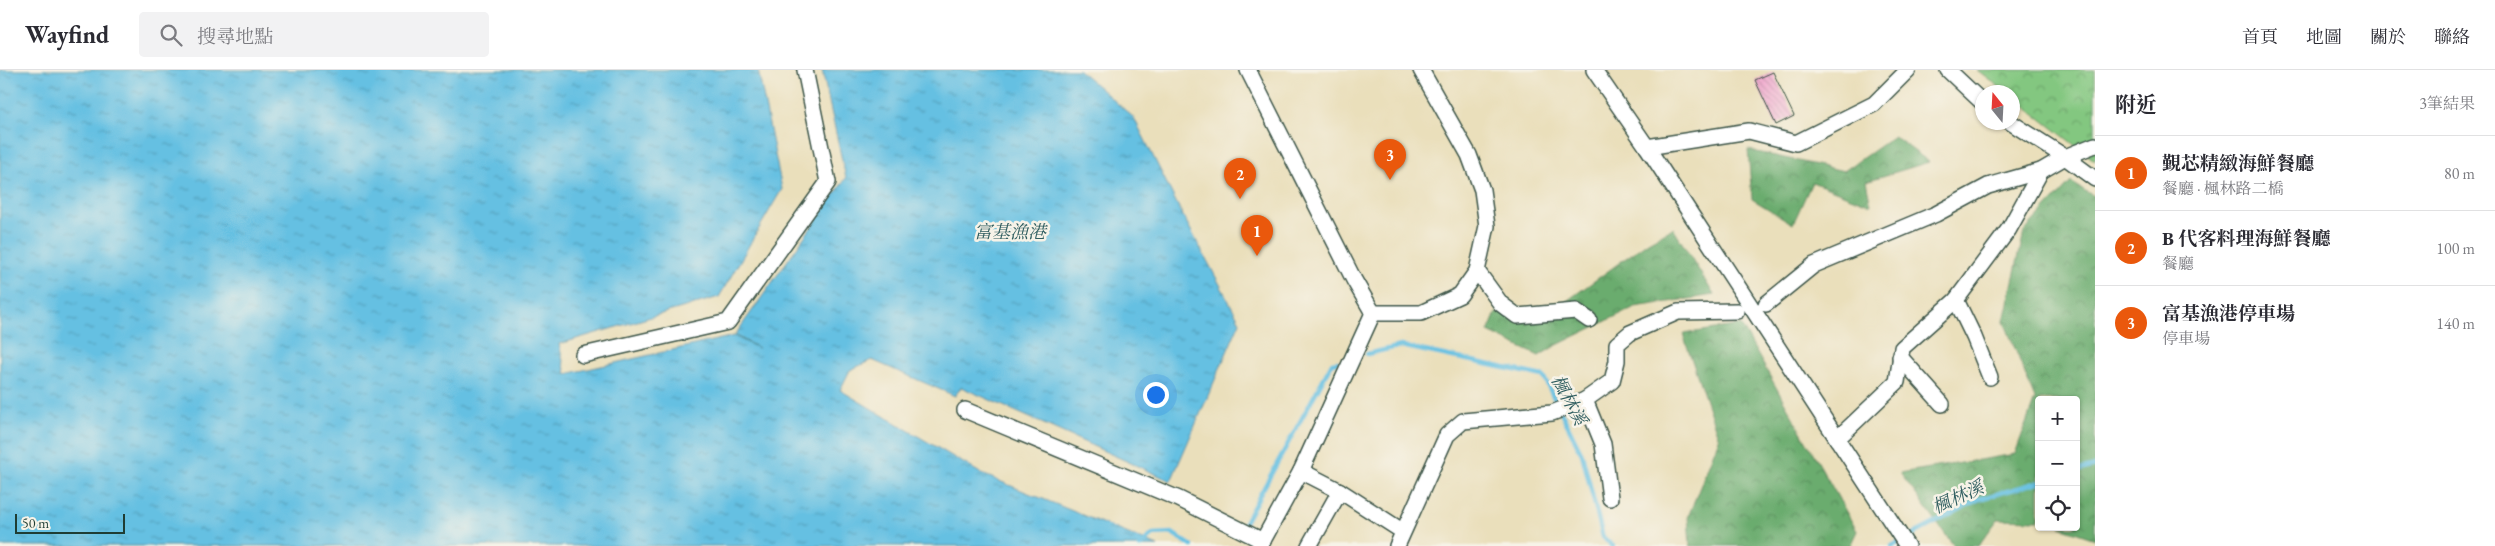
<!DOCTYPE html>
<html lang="zh-TW">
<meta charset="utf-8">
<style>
:root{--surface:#fff;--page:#f2f2f3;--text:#2b2b33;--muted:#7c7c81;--line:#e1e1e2;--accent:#ea580c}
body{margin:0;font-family:"EB Garamond","Noto Serif TC",serif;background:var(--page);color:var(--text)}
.controls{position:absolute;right:15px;bottom:15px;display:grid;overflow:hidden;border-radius:5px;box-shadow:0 1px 4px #0004}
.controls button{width:45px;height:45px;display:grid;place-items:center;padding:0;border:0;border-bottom:1px solid var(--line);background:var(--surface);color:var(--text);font:25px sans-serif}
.compass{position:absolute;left:1975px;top:15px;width:45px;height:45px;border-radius:50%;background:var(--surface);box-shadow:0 1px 4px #0004;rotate:342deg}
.scale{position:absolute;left:15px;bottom:12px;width:110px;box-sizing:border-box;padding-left:5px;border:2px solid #1f3d34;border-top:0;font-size:14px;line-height:18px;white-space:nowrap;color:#1f3d34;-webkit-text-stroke:4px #f7f3e8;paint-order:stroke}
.you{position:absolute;left:1155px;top:324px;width:18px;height:18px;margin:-12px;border:4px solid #fff;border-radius:50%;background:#1a73e8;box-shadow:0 0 0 8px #1a73e833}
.badge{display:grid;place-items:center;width:32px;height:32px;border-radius:50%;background:var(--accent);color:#fff;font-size:16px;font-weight:700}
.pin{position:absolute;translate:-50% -41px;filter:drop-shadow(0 1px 2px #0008)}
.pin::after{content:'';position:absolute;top:26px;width:18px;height:15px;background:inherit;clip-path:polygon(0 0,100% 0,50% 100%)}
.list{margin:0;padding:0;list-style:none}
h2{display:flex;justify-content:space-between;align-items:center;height:65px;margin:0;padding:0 20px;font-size:21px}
h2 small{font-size:16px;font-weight:400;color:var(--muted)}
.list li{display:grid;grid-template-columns:32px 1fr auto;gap:15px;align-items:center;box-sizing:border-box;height:75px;padding:0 20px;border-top:1px solid var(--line)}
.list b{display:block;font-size:19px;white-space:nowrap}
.list p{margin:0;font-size:16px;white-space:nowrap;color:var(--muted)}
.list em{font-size:16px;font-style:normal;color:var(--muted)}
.icon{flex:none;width:28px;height:28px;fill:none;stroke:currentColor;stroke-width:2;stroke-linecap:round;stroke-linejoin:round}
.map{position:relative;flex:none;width:2095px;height:476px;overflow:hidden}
header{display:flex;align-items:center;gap:30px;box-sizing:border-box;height:70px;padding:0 25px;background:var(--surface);border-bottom:1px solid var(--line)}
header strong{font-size:24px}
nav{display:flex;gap:28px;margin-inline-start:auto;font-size:18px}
.search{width:350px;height:45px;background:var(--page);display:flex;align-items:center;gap:12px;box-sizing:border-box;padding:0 18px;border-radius:5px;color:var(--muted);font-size:19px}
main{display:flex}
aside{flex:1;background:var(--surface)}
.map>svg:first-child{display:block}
.forest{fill:url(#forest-crowns);stroke:#447451}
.park{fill:url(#park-crowns);stroke:#51825a}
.water{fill:url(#water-ripples);stroke:#427e8b}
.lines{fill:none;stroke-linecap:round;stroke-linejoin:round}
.stream{stroke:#65c0e2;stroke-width:4.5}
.building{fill:url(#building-back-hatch)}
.minor-casing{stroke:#3d5548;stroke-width:18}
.minor{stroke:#fff;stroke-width:15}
.labels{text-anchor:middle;stroke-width:5;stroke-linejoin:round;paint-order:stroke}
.water-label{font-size:18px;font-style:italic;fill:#305e60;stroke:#f7f3e8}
</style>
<header>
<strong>Wayfind</strong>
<div class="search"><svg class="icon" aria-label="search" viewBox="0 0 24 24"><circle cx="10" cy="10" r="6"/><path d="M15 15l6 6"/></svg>搜尋地點</div>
<nav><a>首頁</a><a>地圖</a><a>關於</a><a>聯絡</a></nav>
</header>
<main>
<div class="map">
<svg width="2095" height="476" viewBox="0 0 2095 476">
<defs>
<pattern id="forest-crowns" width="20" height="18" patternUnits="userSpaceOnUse" patternTransform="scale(1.25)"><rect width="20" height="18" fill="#6aac6e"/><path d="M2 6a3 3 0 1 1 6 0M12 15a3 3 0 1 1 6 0" fill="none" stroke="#578d5b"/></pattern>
<pattern id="park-crowns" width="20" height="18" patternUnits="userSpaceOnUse" patternTransform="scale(1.25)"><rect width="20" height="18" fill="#83c780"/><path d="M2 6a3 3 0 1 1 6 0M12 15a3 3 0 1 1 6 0" fill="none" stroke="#6ba36a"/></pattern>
<pattern id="water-ripples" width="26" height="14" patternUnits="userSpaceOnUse" patternTransform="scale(1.25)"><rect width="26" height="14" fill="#65c0e2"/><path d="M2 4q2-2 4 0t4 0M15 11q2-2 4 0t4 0" fill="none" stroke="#539db8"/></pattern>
<pattern id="building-back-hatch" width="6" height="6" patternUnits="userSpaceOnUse" patternTransform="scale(1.25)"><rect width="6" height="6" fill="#f2aacf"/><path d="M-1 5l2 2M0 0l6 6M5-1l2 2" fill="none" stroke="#c38ca9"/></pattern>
</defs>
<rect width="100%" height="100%" fill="#f7f3e8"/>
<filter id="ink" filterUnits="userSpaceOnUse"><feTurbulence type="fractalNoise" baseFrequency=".02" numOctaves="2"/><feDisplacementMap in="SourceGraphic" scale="10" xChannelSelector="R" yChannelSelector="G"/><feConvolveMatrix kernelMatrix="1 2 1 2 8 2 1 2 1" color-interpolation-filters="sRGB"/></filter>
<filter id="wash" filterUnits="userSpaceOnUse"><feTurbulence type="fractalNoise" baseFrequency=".0096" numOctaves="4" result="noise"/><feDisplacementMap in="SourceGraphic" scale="20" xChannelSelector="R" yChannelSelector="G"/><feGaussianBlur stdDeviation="1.12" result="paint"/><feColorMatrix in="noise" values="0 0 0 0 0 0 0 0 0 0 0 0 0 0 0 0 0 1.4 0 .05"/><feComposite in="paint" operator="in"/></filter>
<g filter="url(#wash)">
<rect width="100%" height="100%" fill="#eadfbb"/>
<!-- forest -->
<g class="forest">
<path d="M1894 66 1929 92 1866 111 1871 135 1812 112 1793 154 1752 129 1748 80 1844 101Z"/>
<path d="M2071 112 2095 127V469L2060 457H2076V330H2039V450L1998 449 1978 476H1954L1900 403 2015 384 2035 329 2004 251 2024 162Z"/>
<path d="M1673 158 1714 225 1635 237 1555 276 1539 286 1488 262 1496 243 1557 238 1648 172Z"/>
<path d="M1741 255 1857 461 1850 476H1690L1688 447 1719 369 1683 264Z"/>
</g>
<!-- park -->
<path class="park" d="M1977 0H2095V91L2013 27 2012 22H2006Z"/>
<!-- water -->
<path class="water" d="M0 0H758L782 119 719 227 559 274 566 304 734 266 758 278 735 265 846 108 822 0H1079L1134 48 1181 142 1240 252 1171 411 961 317 955 326 872 290 850 300 840 320 982 404 1158 476H0Z"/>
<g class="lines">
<!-- stream -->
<g class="stream">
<path d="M1367 284 1401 276 1543 306 1582 384 1603 467 1613 476"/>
<path d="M2076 401 2095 396"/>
<path d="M1245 452 1332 293 1337 292"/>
<path d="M1140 476 1153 464 1172 463 1192 476"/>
<path d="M1892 476 1979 429 2039 412"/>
</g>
</g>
<g id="blocks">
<!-- building -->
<path class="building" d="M1773 2 1794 46 1776 55 1755 10Z"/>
</g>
</g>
<g filter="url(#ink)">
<use href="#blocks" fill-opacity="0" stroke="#3d5548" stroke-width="1"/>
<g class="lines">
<!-- minor casing -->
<g class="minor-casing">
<g id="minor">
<path d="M1248 0 1354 210 1373 243"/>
<path d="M1594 0 1647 77 1907 476"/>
<path d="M1948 0 1982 32"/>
<path d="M2010 52 2065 87 2095 109"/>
<path d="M1647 77 1749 61 1796 73 1874 34 1908 0"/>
<path d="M1477 201 1501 234 1517 246 1576 241 1589 250"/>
<path d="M1956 230 1974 267 1990 307"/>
<path d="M1766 234 1814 195 1936 144 1988 116 2041 101 2065 87 2095 75"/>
<path d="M1373 243H1421L1460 225 1477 201 1487 156 1482 120 1469 85 1421 0"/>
<path d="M583 285 728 252 828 112 805 0"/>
<path d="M1900 287 1942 334"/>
<path d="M1585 330 1603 374 1610 428"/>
<path d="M965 340 1179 429 1263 471"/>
<path d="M1837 369 1897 312 1902 278 1956 230 2009 159 2041 101"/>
<path d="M1301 401 1340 421 1402 461"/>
<path d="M1260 476 1301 401 1373 243"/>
<path d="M1309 476 1340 421"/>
<path d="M1397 476 1447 365 1463 351 1552 343 1585 330 1612 311 1617 291V274L1630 263 1678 242 1737 241"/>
</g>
</g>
<!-- minor -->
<use href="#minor" class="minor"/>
</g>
</g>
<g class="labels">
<!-- water labels -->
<g class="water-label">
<text x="1010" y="168">富基漁港</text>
<text transform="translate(1569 330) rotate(62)" y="6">楓林溪</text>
<text transform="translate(1958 427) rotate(-25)" y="6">楓林溪</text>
</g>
</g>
</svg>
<div class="controls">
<button>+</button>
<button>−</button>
<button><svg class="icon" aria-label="locate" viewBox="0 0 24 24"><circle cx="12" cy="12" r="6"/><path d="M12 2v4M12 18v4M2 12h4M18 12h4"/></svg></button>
</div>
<svg class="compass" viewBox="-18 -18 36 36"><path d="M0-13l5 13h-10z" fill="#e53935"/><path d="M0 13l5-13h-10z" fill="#7c7c81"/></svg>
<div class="scale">50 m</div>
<div class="you"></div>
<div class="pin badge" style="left:1257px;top:186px">1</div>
<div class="pin badge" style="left:1240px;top:129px">2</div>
<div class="pin badge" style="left:1390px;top:110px">3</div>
</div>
<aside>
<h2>附近<small>3筆結果</small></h2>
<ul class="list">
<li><span class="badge">1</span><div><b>覲芯精緻海鮮餐廳</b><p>餐廳 · 楓林路二橋</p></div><em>80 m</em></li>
<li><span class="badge">2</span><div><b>B 代客料理海鮮餐廳</b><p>餐廳</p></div><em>100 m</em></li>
<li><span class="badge">3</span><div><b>富基漁港停車場</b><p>停車場</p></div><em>140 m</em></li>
</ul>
</aside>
</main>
